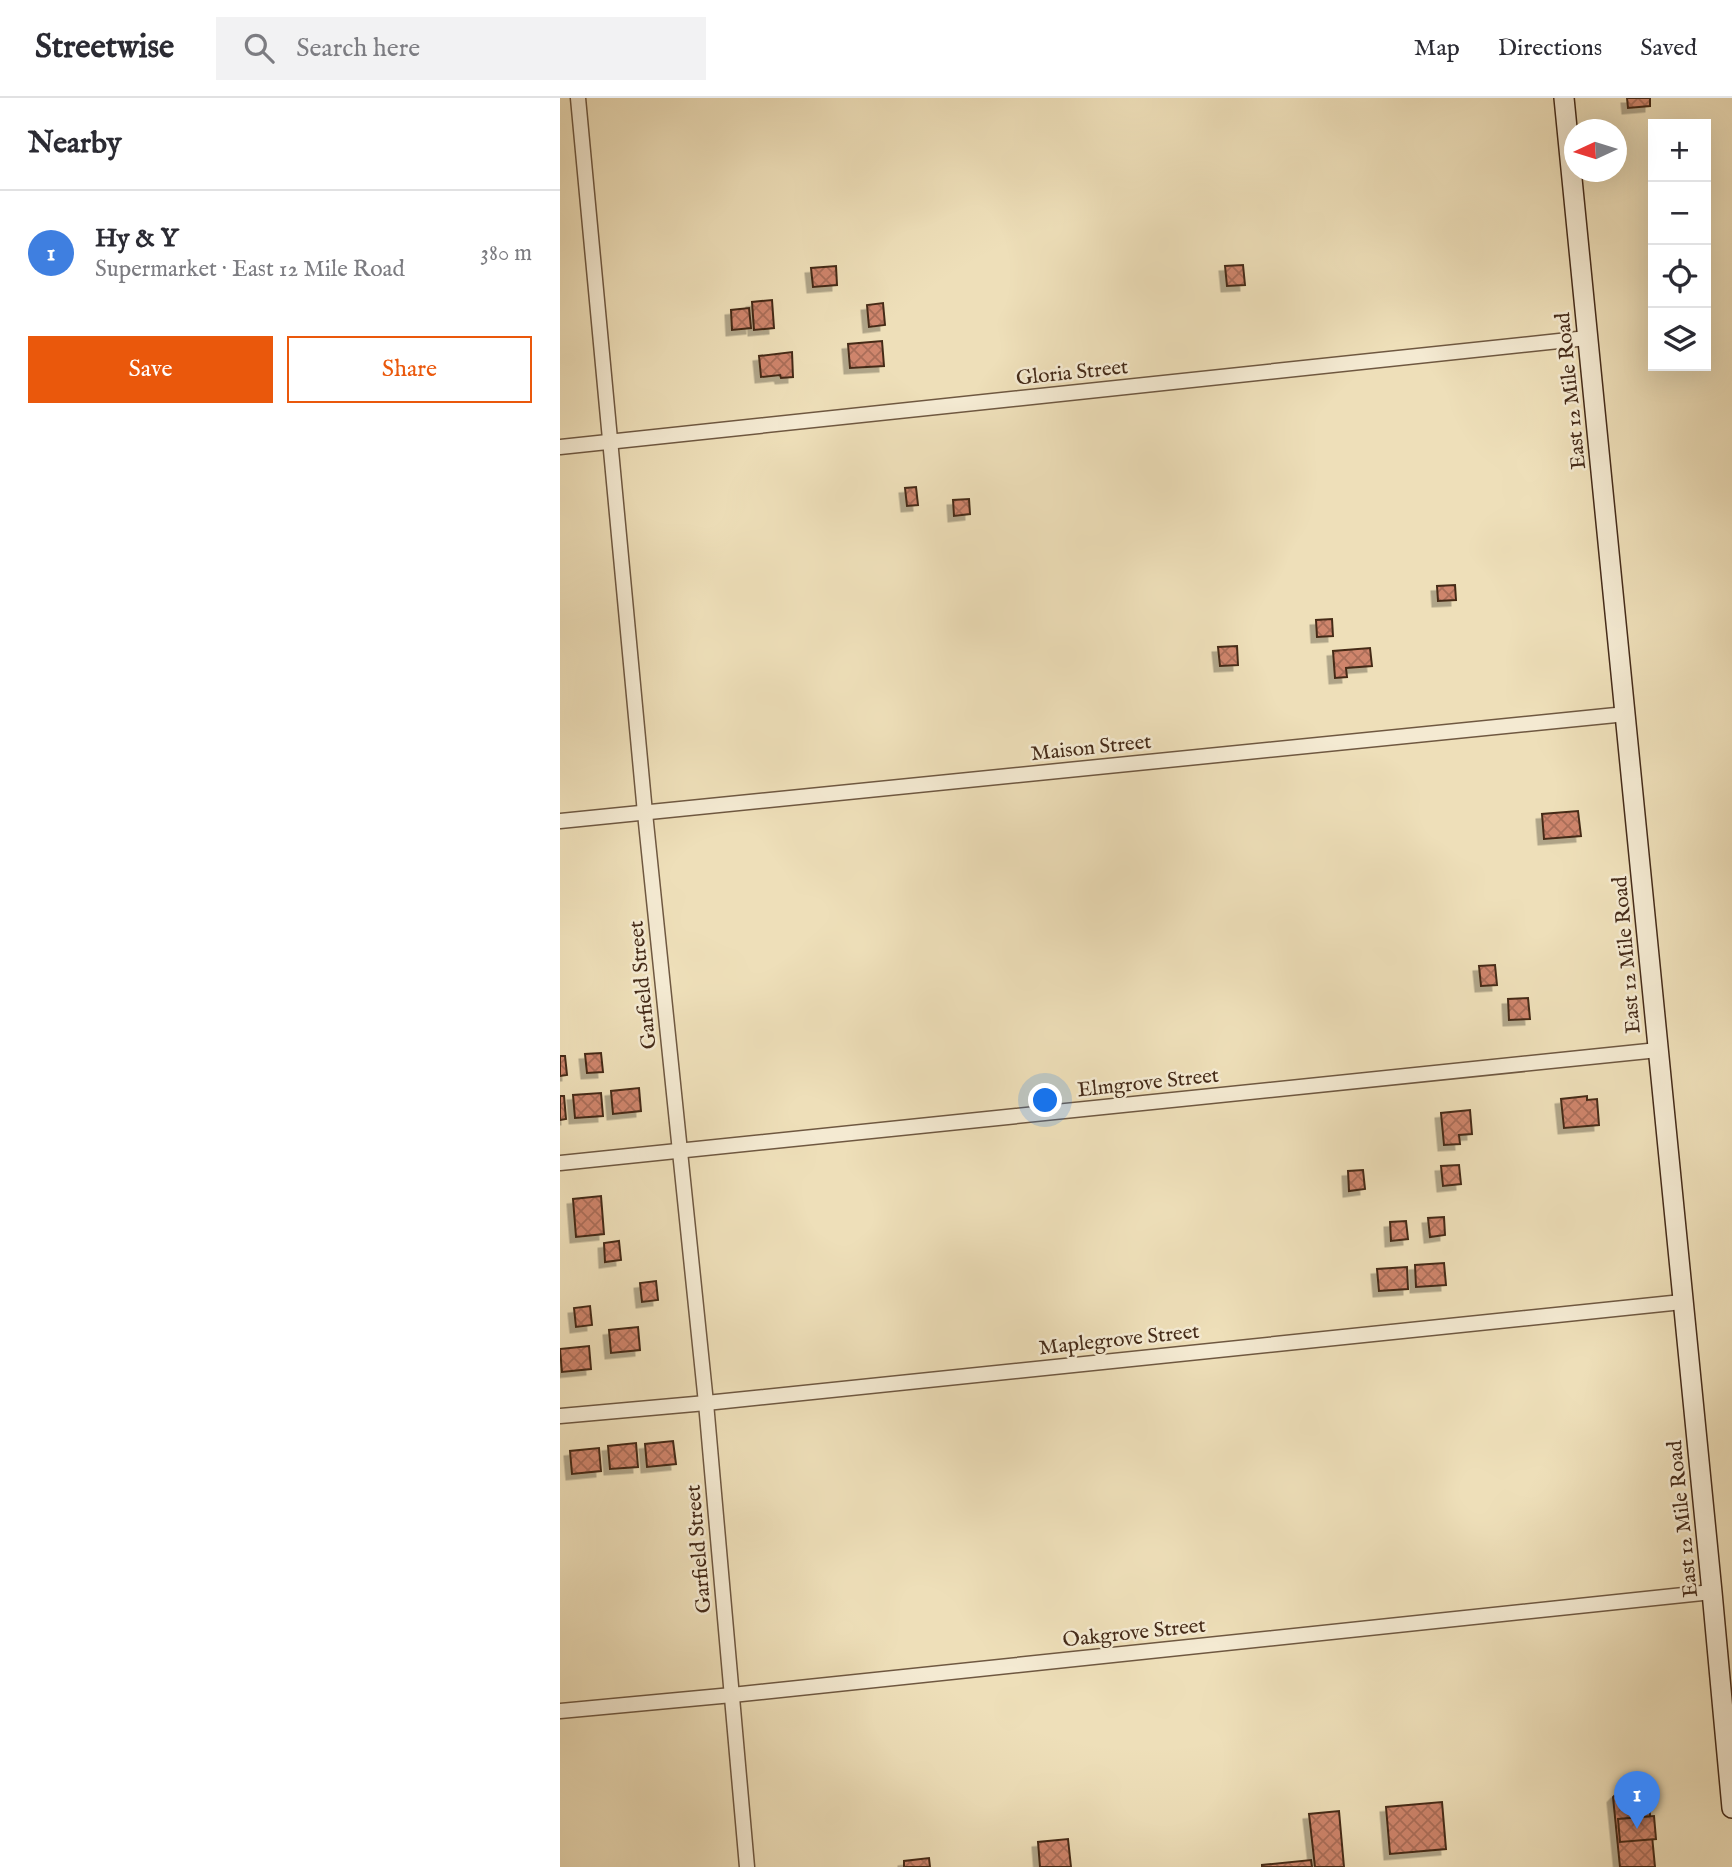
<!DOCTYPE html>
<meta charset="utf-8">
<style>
:root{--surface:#fff;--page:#f2f2f3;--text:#2b2b33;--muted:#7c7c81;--line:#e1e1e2;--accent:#ea580c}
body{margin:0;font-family:"IM FELL English",serif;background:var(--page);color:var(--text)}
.controls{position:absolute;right:21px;top:21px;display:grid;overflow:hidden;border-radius:0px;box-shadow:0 7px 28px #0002}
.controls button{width:63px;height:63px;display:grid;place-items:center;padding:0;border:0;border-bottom:2px solid var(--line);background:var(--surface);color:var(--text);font:35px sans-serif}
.compass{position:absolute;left:1004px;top:21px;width:63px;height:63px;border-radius:50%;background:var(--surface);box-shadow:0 7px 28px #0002;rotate:266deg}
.you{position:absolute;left:486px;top:1003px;width:24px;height:24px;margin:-18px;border:5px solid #fff;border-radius:50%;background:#1a73e8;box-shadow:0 0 0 10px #1a73e833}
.badge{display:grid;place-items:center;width:46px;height:46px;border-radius:50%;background:var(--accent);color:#fff;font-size:23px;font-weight:700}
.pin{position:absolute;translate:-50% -58px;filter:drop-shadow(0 2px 4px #0008)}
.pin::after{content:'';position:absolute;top:37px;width:24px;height:21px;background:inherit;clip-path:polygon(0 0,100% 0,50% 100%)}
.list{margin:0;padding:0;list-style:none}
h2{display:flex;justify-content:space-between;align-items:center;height:91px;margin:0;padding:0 28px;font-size:30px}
h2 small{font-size:23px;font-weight:400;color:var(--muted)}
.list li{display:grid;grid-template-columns:46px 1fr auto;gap:21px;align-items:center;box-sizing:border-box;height:126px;padding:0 28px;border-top:2px solid var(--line)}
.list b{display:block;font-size:26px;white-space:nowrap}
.list p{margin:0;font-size:23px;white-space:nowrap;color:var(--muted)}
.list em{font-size:23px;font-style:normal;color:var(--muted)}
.actions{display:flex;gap:14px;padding:21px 28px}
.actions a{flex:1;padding:16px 0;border:2px solid var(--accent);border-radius:0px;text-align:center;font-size:24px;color:var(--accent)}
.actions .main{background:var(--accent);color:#fff}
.icon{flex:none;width:38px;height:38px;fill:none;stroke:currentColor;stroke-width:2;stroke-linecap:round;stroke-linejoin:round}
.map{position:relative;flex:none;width:1172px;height:1769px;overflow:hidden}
header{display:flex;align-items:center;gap:42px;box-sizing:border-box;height:98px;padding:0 35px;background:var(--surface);border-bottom:2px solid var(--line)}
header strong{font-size:33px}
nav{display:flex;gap:38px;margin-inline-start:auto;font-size:24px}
.search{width:490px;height:63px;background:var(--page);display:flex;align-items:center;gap:18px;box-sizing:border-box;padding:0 24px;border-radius:0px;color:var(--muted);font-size:26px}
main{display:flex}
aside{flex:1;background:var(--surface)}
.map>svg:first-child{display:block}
.building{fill:url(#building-cross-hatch);stroke:#452b19;stroke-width:2;filter:url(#shadow)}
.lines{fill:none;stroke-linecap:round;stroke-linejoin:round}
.street-casing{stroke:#6f5841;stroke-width:17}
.secondary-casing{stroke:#452b19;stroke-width:22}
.street{stroke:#f4ead2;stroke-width:14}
.secondary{stroke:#f4ead2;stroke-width:19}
.labels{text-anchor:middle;stroke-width:5;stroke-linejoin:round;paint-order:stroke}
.street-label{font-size:21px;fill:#452b19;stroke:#f4ead2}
</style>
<header>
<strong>Streetwise</strong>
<div class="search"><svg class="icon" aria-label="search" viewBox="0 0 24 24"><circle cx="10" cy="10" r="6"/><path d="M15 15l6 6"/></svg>Search here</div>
<nav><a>Map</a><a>Directions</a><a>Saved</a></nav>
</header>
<main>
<aside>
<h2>Nearby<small></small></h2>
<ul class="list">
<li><span class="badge" style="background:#3f7fe0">1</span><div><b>Hy &amp; Y</b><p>Supermarket · East 12 Mile Road</p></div><em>380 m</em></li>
</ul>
<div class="actions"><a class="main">Save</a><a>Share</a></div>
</aside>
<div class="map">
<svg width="1172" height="1769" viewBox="0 0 1172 1769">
<defs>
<pattern id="building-cross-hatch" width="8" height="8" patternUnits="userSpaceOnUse" patternTransform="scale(1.75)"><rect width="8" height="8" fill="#cf856c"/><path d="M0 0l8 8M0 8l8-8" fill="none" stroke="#aa6d58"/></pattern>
<filter id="shadow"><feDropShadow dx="-5.5" dy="5.5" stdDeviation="0" flood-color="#0004"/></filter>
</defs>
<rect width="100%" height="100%" fill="#eedfb9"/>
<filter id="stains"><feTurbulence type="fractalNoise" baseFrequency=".00286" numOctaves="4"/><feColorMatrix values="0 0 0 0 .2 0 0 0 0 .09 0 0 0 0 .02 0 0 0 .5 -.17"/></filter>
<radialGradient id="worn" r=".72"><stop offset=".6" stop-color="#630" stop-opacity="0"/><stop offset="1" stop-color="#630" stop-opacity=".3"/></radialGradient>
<!-- building -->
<g class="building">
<path d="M1067 0H1090V8L1068 10Z"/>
<path d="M683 167 685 187 667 188 665 168Z"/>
<path d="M276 168 277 187 253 189 251 170Z"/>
<path d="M212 202 214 230 194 232 192 204Z"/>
<path d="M323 205 325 227 309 229 307 207Z"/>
<path d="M189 210 191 230 172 232 171 212Z"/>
<path d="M322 243 324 268 290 270 288 246Z"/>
<path d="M232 254 233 279 221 280 220 277 201 279 199 258Z"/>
<path d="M356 389 358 407 347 408 345 390Z"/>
<path d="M409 401 410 416 394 418 393 402Z"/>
<path d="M895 487 896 502 878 503 877 488Z"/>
<path d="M772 521 773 538 757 539 756 522Z"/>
<path d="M677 548 678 567 660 568 658 549Z"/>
<path d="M810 550 812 568 786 570 787 579 775 580 773 553Z"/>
<path d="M1018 713 1021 738 984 741 982 716Z"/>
<path d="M935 867 937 887 921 888 919 868Z"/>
<path d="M968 900 970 921 949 922 948 901Z"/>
<path d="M41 955 43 974 27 975 25 956Z"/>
<path d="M0 958H5L7 977 0 978Z"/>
<path d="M79 990 81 1013 53 1016 51 993Z"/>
<path d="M41 995 43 1018 15 1020 13 997Z"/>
<path d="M0 998H4L6 1021 0 1022Z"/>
<path d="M1027 998V1002L1037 1001 1039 1027 1004 1030 1001 1001Z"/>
<path d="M910 1012 912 1036 899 1037 900 1046 884 1047 881 1015Z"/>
<path d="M899 1067 901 1086 883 1088 881 1068Z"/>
<path d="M803 1072 805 1091 789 1093 788 1073Z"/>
<path d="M41 1098 44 1136 16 1139 13 1101Z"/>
<path d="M884 1119 885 1137 870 1139 868 1120Z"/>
<path d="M846 1123 848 1141 831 1143 830 1124Z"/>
<path d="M59 1143 61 1162 45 1164 44 1145Z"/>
<path d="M884 1165 886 1187 856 1189 855 1167Z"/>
<path d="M847 1169 848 1191 819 1193 817 1171Z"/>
<path d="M96 1183 98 1202 82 1204 80 1185Z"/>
<path d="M30 1208 32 1227 16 1229 14 1210Z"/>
<path d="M78 1229 80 1252 51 1255 49 1232Z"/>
<path d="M29 1248 31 1271 2 1274 0 1251Z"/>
<path d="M113 1343 116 1366 87 1369 85 1346Z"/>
<path d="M76 1345 78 1369 50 1371 48 1348Z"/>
<path d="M39 1350 41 1373 12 1376 10 1353Z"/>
<path d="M1084 1693 1088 1696 1095 1769H1060L1053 1699 1057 1695Z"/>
<path d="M882 1704 886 1751 830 1756 826 1709Z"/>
<path d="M779 1713 784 1769H755L749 1716Z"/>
<path d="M1094 1718 1096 1741 1060 1744 1058 1721Z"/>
<path d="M508 1741 511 1769H480L478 1744Z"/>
<path d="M369 1760 370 1769H344V1763Z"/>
<path d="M751 1762 752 1769H702V1767Z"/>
</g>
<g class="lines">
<!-- street casing -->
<g class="street-casing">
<g id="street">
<path d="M18 0 85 715 146 1305 187 1769"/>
<path d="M0 349 1027 240"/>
<path d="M0 723 1066 616"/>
<path d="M0 1065 1098 952"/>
<path d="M0 1318 146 1305 1122 1204"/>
<path d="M0 1613 172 1597 1152 1494"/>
</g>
</g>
<!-- secondary casing -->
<g class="secondary-casing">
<path id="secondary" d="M1004 0 1152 1494 1172 1710"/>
</g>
<!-- street -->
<use href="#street" class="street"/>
<!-- secondary -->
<use href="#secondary" class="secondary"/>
</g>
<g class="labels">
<!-- street labels -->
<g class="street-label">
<text transform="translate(512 274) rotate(-6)" y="7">Gloria Street</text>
<text transform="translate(1010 293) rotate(-96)" y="7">East 12 Mile Road</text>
<text transform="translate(531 649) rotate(-6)" y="7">Maison Street</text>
<text transform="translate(1066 857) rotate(-95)" y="7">East 12 Mile Road</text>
<text transform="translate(82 887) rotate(-96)" y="7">Garfield Street</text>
<text transform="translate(588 984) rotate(-6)" y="7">Elmgrove Street</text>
<text transform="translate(559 1241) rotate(-6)" y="7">Maplegrove Street</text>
<text transform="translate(1122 1421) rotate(-96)" y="7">East 12 Mile Road</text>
<text transform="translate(138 1451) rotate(-95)" y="7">Garfield Street</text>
<text transform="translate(574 1534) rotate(-6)" y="7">Oakgrove Street</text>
</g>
</g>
<rect width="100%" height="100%" filter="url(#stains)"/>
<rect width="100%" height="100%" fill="url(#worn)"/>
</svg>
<div class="controls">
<button>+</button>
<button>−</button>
<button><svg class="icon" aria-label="locate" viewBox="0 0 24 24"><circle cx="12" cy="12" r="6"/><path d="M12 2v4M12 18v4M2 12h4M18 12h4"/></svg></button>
<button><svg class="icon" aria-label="layers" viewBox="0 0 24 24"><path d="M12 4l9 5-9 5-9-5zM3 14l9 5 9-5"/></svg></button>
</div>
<svg class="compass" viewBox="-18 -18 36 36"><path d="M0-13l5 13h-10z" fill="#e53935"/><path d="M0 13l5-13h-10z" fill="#7c7c81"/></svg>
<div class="you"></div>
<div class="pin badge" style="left:1077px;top:1731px;background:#3f7fe0">1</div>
</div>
</main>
